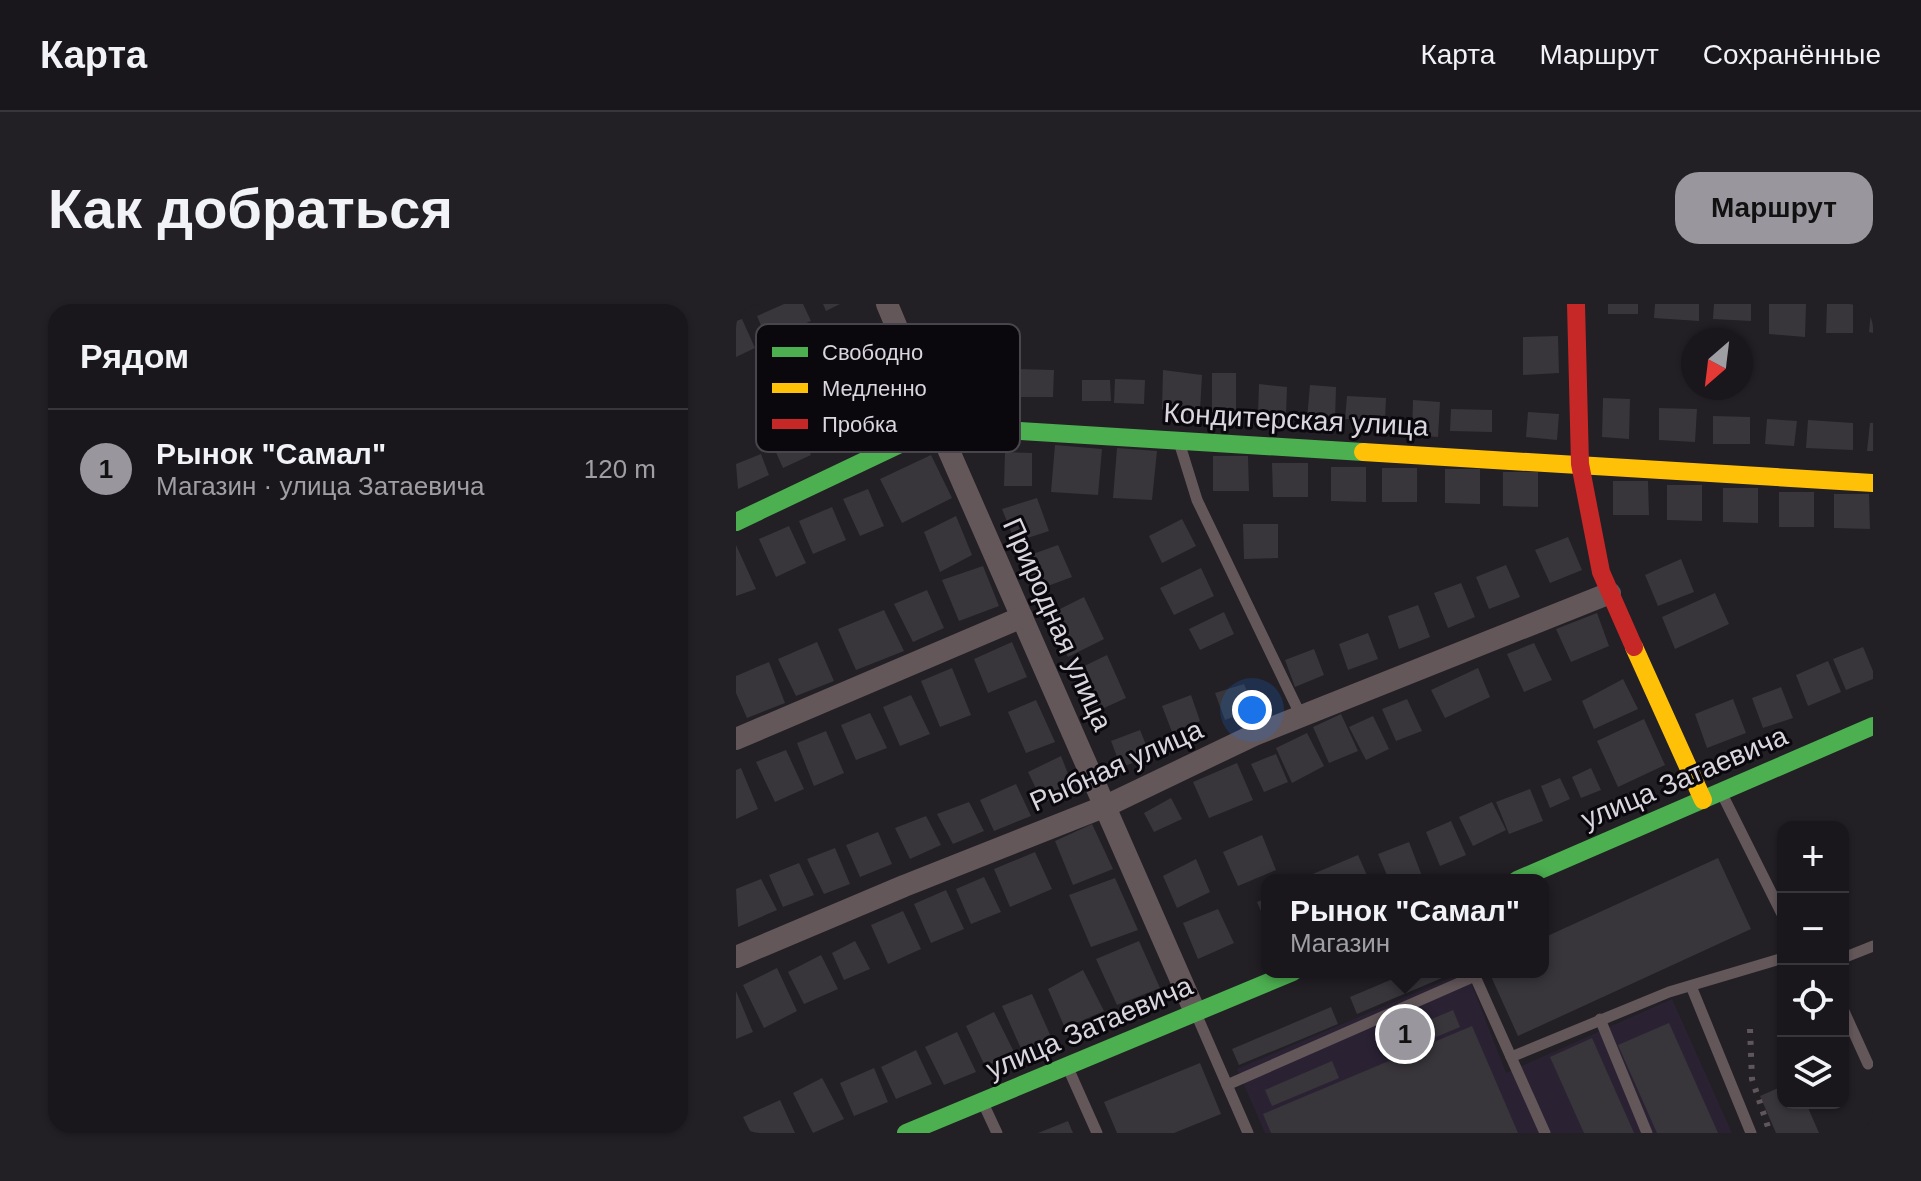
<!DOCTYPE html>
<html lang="ru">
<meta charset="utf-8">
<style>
:root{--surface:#1a171c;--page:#232025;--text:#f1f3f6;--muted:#9f9fa3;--line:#38363b;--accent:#99969d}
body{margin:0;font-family:Arial,sans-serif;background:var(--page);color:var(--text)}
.controls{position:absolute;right:24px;bottom:24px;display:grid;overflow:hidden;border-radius:16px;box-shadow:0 2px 6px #0004}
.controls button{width:72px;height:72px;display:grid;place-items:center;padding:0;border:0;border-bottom:2px solid var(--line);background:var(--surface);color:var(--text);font:40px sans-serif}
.compass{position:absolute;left:945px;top:24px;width:72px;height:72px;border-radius:50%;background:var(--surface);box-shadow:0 2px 6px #0004;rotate:208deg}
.you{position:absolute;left:516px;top:406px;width:28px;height:28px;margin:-20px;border:6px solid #fff;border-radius:50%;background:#1a73e8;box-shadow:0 0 0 12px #1a73e833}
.badge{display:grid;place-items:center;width:52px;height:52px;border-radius:50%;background:var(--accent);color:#111;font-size:26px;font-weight:700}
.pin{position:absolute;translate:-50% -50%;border:4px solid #fff;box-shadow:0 2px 8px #0006}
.popup{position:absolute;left:525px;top:570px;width:288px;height:104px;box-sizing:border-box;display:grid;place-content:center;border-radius:16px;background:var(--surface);filter:drop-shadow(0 2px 6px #0005);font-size:26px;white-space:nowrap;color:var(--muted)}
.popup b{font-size:30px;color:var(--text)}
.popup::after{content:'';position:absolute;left:50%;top:100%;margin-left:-16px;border:16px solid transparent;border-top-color:var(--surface)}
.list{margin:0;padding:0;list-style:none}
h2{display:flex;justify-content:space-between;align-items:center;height:104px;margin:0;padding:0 32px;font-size:34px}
h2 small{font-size:26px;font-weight:400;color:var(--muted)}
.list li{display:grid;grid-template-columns:52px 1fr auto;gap:24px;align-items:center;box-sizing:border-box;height:120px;padding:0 32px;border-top:2px solid var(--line)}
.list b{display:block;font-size:30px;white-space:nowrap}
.list p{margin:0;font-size:26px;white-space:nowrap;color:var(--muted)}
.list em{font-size:26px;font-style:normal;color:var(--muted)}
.icon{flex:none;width:44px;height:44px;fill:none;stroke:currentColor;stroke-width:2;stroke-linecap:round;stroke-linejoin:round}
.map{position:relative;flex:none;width:1137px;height:829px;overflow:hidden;border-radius:24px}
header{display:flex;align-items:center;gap:48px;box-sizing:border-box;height:112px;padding:0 40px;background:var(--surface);border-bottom:2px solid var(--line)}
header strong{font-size:38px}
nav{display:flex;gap:44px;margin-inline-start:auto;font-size:28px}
.intro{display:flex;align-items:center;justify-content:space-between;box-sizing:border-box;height:192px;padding:0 48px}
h1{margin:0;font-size:56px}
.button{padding:20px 36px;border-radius:24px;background:var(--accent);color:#111;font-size:28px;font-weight:700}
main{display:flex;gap:48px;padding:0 48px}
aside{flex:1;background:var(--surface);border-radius:24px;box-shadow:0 2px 6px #0004}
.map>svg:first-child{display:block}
.built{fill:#2a2233}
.building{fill:#38363b}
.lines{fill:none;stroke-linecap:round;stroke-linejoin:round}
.lane{stroke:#63575a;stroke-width:11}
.street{stroke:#63575a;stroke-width:22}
.fast{stroke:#4caf50;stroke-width:18}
.slow{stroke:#ffc107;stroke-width:18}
.jam{stroke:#c62828;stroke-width:18}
.rail{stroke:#5e565b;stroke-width:6;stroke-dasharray:4 8;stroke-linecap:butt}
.labels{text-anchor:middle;stroke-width:6;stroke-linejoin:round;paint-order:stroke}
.street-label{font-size:28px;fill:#d9d6de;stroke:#0a070d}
.key{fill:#0a070d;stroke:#48454c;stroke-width:2}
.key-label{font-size:22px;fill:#d9d6de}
</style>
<header>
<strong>Карта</strong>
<nav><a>Карта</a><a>Маршрут</a><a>Сохранённые</a></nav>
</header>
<div class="intro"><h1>Как добраться</h1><a class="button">Маршрут</a></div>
<main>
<aside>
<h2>Рядом<small></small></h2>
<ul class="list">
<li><span class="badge">1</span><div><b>Рынок &quot;Самал&quot;</b><p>Магазин · улица Затаевича</p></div><em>120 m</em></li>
</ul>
</aside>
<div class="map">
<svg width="1137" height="829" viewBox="0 0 1137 829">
<rect width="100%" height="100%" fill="#221f25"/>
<!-- built -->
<path class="built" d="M728 668H731L770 769 936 695 996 829H529L501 765Z"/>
<!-- building -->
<g class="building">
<path d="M48 0H67L75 17 31 36 21 12Z"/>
<path d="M87 0H104L90 7Z"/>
<rect x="872" y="0" width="30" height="10"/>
<path d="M919 0H963V17L918 14Z"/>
<path d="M978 0H1015V17L977 15Z"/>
<path d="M1033 0H1070L1069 33 1033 30Z"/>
<path d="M1091 0H1117V29H1090Z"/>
<path d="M1135 8H1137V29L1133 28Z"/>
<path d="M6 15 19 44 0 53V17Z"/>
<path d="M137 19 149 44 114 61 102 35Z"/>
<path d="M822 32 823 69 787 71V33Z"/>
<path d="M230 62H262L261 92H229Z"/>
<path d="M281 65 318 66 317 93H281Z"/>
<path d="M427 66 466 71 464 107 426 105Z"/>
<rect x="476" y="69" width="24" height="39"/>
<path d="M379 75 409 76 408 100 378 99Z"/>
<path d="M346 76H374L375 97H346Z"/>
<path d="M164 78 178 106 146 122 133 93Z"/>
<path d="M523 80 551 83 550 111 522 110Z"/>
<path d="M574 81 600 83 599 116 571 115Z"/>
<path d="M611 92 650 94 649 116 609 115Z"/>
<path d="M96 94 114 134 86 147 68 106Z"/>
<path d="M867 94 894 95 893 135 866 133Z"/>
<path d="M677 96 704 98 702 133 676 131Z"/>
<path d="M923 104 961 105 959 138 923 136Z"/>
<path d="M715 105 756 106V128L714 127Z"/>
<path d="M792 108 823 110 821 136 790 133Z"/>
<path d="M977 112 1014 113V140H977Z"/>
<path d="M1031 115 1061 117 1058 142 1029 140Z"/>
<path d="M1072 116 1117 119V146L1070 144Z"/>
<path d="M1134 119H1137V147H1131Z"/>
<path d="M62 123 75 151 47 164 34 135Z"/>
<path d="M319 141 366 145 362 191 315 188Z"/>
<path d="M381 144 421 147 416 196 377 194Z"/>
<path d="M269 148 296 149V182H268Z"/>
<path d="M25 150 33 171 2 185 0 160Z"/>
<path d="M195 151 216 194 166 219 144 175Z"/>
<path d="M477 152H512L513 187H477Z"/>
<path d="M536 159H572V193H537Z"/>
<path d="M595 163H630V198L595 197Z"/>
<rect x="646" y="164" width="35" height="34"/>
<path d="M709 165H744V200L709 199Z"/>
<path d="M767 168H802V203L767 202Z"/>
<path d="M877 177H912L913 211H877Z"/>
<path d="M931 181H966V217L931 216Z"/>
<path d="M987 184H1022V219L987 218Z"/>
<path d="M132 185 148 222 124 232 107 195Z"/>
<rect x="1043" y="188" width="35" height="35"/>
<path d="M1098 190H1133L1134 225 1098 224Z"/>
<path d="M301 194 313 227 279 238 266 205Z"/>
<path d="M96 203 110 236 77 250 63 217Z"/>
<path d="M220 212 236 251 204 268 188 228Z"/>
<path d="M446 215 460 242 426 259 413 232Z"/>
<path d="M507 220H542V254L508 255Z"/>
<path d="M53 222 70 259 40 273 23 235Z"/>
<path d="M832 233 846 266 814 279 799 246Z"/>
<path d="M0 241 20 285 0 292Z"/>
<path d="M322 241 336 273 301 286 286 254Z"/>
<path d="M945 255 958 288 922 302 909 271Z"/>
<path d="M770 261 784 293 753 305 740 273Z"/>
<path d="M247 262 263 302 223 317 206 276Z"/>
<path d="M465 264 478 292 438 311 424 284Z"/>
<path d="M725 279 739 313 712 324 698 289Z"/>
<path d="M191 286 208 324 177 338 158 300Z"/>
<path d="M979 289 993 320 939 345 926 313Z"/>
<path d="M348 293 368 335 332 353 310 312Z"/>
<path d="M682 301 694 333 663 345 652 312Z"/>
<path d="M148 306 168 347 120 366 102 325Z"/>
<path d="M488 308 498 330 464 346 453 325Z"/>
<path d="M861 309 873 342 835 358 820 325Z"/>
<path d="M632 329 642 355 612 366 603 340Z"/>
<path d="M81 338 98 377 60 392 42 355Z"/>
<path d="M276 338 291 373 252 389 238 355Z"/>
<path d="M798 339 816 376 788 388 771 350Z"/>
<path d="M1127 343 1137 367V375L1110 386 1097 355Z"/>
<path d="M578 345 588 371 559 383 549 356Z"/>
<path d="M371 351 390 394 357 409 338 367Z"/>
<path d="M1092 357 1105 388 1072 402 1060 371Z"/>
<path d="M33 358 49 399 11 414 0 389V372Z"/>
<path d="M216 364 235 411 204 423 185 377Z"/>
<path d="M742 364 754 393 709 414 695 386Z"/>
<path d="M887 375 902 405 858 425 846 397Z"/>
<path d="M508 380 518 405 489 416 479 389Z"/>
<path d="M1045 383 1057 414 1027 424 1016 394Z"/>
<path d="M175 391 194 430 164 442 147 403Z"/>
<path d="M455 391 464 417 436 428 426 402Z"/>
<path d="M671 395 686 427 660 437 646 405Z"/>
<path d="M997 395 1010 429 971 444 959 410Z"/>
<path d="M300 396 319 438 290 449 272 408Z"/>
<path d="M134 409 151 444 120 456 105 421Z"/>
<path d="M605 410 622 447 593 459 577 423Z"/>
<path d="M637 412 653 445 630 456 613 423Z"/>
<path d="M908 415 929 461 882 483 861 437Z"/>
<path d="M404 426 415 453 385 463 375 437Z"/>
<path d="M90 427 108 469 78 482 61 439Z"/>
<path d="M571 429 588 462 556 479 540 444Z"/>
<path d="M50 446 68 485 39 498 20 458Z"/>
<path d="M540 450 552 478 528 488 515 460Z"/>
<path d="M325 452 338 485 307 499 292 468Z"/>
<path d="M501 459 517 496 473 514 457 478Z"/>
<path d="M5 464 22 505 0 515V466Z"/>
<path d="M855 464 865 486 845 494 836 473Z"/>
<path d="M824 474 834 495 814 504 805 482Z"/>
<path d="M280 480 295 512 258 527 244 496Z"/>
<path d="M794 485 807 517 773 530 760 498Z"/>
<path d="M435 494 446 515 418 528 408 509Z"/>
<path d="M233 498 248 527 217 540 201 510Z"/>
<path d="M756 498 770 526 737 542 723 513Z"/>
<path d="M190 512 205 541 174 555 159 524Z"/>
<path d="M715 517 730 551 704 562 690 528Z"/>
<path d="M356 520 377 565 337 581 319 537Z"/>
<path d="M142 528 156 560 124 573 110 541Z"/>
<path d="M526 531 540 566 502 582 487 548Z"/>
<path d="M673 538 686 572 676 576H653L642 550Z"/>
<path d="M99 544 114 580 88 590 71 555Z"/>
<path d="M299 548 316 585 274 603 258 565Z"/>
<path d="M622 551 633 576H574L572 572Z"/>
<path d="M982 554 1015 625 782 732 753 668H807V634Z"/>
<path d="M460 555 474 588 441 604 427 572Z"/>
<path d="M63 559 78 591 47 603 33 571Z"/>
<path d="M248 573 265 608 235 620 220 585Z"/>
<path d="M379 574 402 626 355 643 333 591Z"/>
<path d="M25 575 41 606 2 623 0 585Z"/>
<path d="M210 586 228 625 195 639 178 600Z"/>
<path d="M531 594V621L521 598Z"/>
<path d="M482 605 498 639 462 655 447 619Z"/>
<path d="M167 607 185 645 152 660 135 621Z"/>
<path d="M119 637 134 665 108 676 96 649Z"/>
<path d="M403 637 424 684 381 701 360 655Z"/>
<path d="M85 651 102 685 68 700 52 668Z"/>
<path d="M41 664 61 707 28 724 7 681Z"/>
<path d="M347 666 368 707 329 724 312 685Z"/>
<path d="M673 668H720L621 710 614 693Z"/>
<path d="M0 687 17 728 0 735Z"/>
<path d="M296 690 316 735 286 747 266 702Z"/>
<path d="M595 703 602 720 503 761 496 745Z"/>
<path d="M717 706 724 723 657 751 649 735Z"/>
<path d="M258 708 279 750 249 762 230 722Z"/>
<path d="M933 719 982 829H921L882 741Z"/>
<path d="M736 722 782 829H535L527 810Z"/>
<path d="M221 728 240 768 208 781 189 743Z"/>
<path d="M856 734 898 829H848L814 753Z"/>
<path d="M180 746 196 780 160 795 145 763Z"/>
<path d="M596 757 603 774 536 802 529 786Z"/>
<path d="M464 759 485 810 438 829H381L368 798Z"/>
<path d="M138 764 152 798 118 812 104 779Z"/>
<path d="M86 774 108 815 77 829 57 789Z"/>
<path d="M1047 782V799H1070L1083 829H1040L1024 792Z"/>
<path d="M44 796 59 829H15L7 813Z"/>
<path d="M332 817 337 829H302Z"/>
</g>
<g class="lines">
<!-- lane -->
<g class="lane">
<path d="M443 138 461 196 565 412"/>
<path d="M987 492 1047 612"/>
<path d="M1107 654 1137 642"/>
<path d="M737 668 809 829"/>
<path d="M955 682 1015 829"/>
<path d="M1107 705 1132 760"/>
<path d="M461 712 512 829"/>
<path d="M864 715 911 829"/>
<path d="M775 753 933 688 1047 654"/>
<path d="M332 764 361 829"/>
<path d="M491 781 739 672"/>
<path d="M247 799 261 829"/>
</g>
<!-- street -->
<g class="street">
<path d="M151 0 202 122 459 708"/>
<path d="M0 435 286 313"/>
<path d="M0 653 168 582 370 502 518 431 874 289"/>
</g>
<!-- fast -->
<g class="fast">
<path d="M0 218 202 122 627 148"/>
<path d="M781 576 1137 422"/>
<path d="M170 829 557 668"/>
</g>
<!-- slow -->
<g class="slow">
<path d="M627 148 1137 179"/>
<path d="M898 343 967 496"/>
</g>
<!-- jam -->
<path class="jam" d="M840 0 844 160 865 268 898 343"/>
<!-- rail -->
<path class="rail" d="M1014 725 1016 775 1034 829"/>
</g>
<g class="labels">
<!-- street labels -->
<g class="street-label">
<text transform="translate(560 115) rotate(3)" y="10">Кондитерская улица</text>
<text transform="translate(322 320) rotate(66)" y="10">Природная улица</text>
<text transform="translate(380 461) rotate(-24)" y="10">Рыбная улица</text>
<text transform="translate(948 473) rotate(-23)" y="10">улица Затаевича</text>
<text transform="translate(353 723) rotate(-23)" y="10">улица Затаевича</text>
</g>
</g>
<!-- legend -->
<rect x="20" y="20" width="264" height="128" rx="12" class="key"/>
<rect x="36" y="43" width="36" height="10" fill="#4caf50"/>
<rect x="36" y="79" width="36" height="10" fill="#ffc107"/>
<rect x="36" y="115" width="36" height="10" fill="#c62828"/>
<g class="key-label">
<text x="86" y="56">Свободно</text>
<text x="86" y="92">Медленно</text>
<text x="86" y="128">Пробка</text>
</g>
</svg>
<div class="controls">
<button>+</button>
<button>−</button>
<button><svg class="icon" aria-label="locate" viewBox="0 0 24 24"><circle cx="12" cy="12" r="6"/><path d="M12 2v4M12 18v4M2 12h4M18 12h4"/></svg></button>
<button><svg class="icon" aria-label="layers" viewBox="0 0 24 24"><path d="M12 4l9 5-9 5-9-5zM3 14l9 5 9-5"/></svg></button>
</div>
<svg class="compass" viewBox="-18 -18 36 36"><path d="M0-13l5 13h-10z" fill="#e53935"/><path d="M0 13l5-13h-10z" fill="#9f9fa3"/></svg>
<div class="you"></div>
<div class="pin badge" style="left:669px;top:730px">1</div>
<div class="popup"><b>Рынок &quot;Самал&quot;</b>Магазин</div>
</div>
</main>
